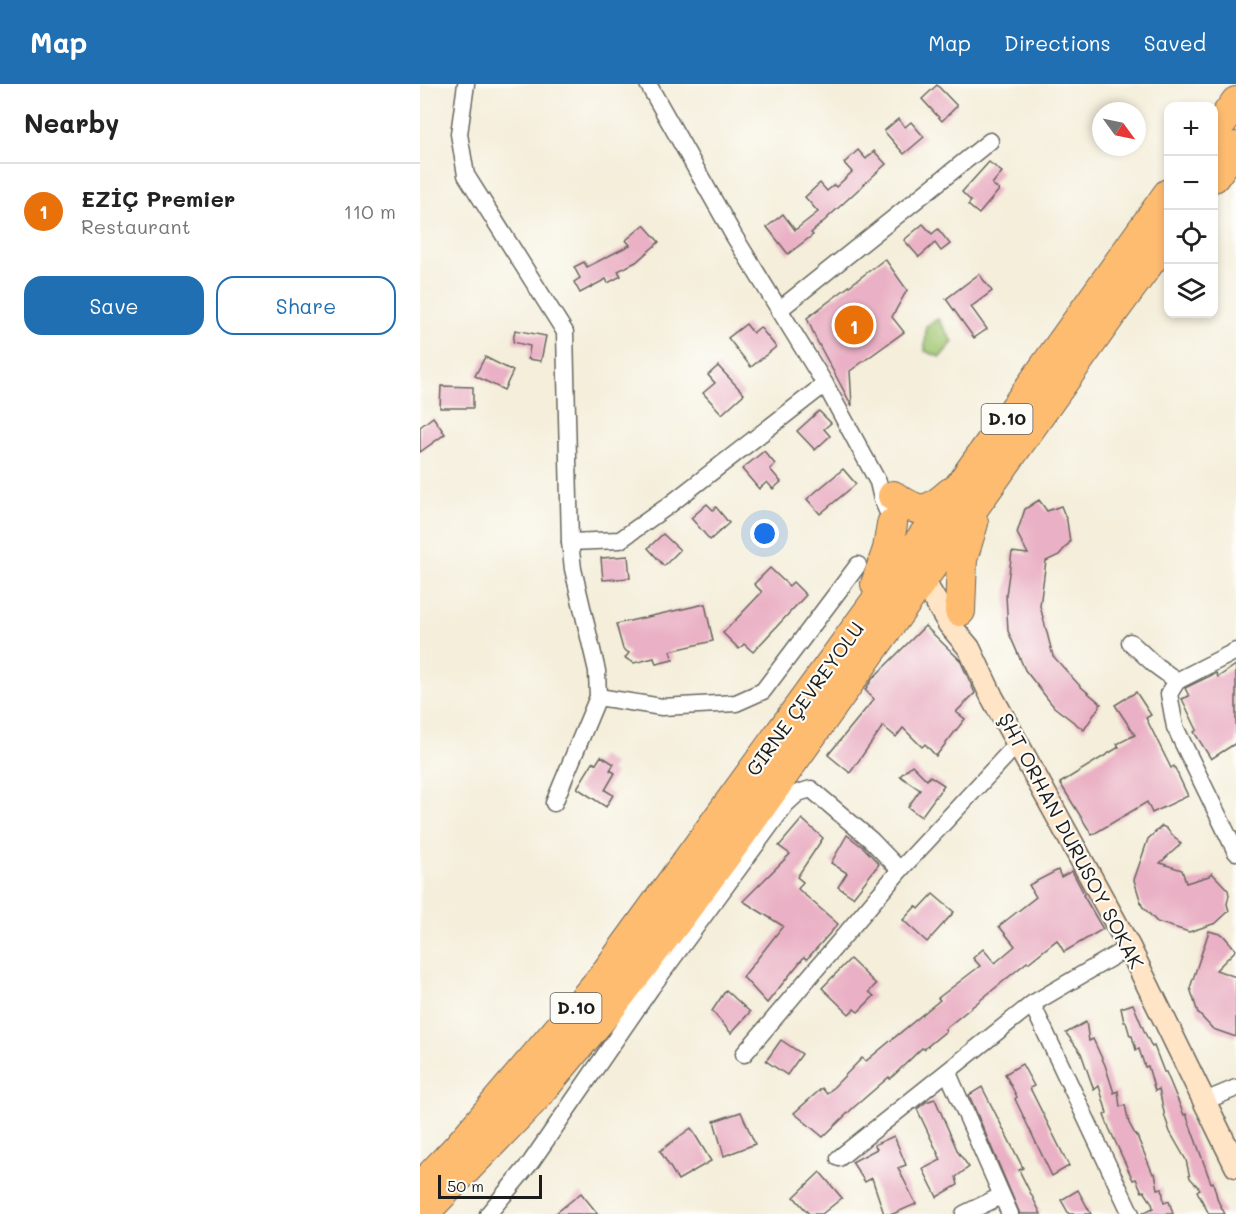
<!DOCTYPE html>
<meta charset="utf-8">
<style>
:root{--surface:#fff;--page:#f2f2f2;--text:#222;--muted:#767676;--line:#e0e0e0;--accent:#1f6fb2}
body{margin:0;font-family:Mali,sans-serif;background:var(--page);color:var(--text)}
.controls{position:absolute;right:18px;top:18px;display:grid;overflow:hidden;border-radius:12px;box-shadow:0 3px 9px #0003}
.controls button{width:54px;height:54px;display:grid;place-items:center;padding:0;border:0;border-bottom:2px solid var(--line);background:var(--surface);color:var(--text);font:30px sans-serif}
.compass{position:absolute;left:672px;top:18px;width:54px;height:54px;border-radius:50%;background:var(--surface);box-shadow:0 3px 9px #0003;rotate:123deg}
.scale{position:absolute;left:18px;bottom:15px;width:104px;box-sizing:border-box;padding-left:6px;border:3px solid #1c1c1c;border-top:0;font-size:16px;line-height:21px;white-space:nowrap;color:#1c1c1c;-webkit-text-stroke:4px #fdfcf7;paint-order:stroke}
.you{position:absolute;left:345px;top:450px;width:21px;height:21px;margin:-15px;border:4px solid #fff;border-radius:50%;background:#1a73e8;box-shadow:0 0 0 9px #1a73e833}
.badge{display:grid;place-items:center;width:39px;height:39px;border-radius:50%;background:var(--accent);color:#fff;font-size:20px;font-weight:700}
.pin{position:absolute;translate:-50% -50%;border:3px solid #fff;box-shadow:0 2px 6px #0006}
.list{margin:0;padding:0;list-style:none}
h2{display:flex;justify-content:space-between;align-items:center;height:78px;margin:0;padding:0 24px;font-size:26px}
h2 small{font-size:20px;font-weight:400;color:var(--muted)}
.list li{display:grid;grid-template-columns:39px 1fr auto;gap:18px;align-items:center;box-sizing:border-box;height:96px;padding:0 24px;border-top:2px solid var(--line)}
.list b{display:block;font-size:22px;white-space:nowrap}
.list p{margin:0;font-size:20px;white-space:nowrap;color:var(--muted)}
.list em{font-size:20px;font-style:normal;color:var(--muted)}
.actions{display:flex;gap:12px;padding:18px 24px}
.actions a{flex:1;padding:14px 0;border:2px solid var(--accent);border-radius:18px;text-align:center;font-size:21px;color:var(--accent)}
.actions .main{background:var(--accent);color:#fff}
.icon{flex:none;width:33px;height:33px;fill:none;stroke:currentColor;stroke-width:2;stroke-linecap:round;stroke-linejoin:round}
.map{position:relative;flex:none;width:816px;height:1130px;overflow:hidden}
header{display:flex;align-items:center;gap:36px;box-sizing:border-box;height:84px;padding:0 30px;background:var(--accent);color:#fff}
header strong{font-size:28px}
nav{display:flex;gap:33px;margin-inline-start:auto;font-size:21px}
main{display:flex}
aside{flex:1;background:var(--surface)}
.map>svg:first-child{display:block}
.green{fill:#a1c874;stroke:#5e7248;stroke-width:1.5}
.building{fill:#eab0c5}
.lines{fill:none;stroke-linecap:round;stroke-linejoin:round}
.street-casing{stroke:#68665e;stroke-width:19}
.secondary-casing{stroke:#68665e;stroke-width:25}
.highway-casing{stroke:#68665e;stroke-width:32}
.street{stroke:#fff;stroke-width:16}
.secondary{stroke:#ffe4c6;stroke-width:22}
.highway{stroke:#febc70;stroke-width:30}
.labels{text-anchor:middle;stroke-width:4.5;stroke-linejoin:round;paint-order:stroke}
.shield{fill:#fdfcf7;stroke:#605f5e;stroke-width:1.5}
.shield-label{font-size:18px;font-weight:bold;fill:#1c1c1c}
.street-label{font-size:20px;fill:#1c1c1c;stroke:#fdfcf7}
</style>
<header>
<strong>Map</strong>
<nav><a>Map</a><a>Directions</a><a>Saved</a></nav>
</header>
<main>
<aside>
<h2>Nearby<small></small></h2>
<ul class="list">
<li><span class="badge" style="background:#e8710a">1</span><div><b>EZİÇ Premier</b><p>Restaurant</p></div><em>110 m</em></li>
</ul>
<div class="actions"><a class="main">Save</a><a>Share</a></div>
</aside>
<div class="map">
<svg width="816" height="1130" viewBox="0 0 816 1130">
<rect width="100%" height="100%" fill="#fdfcf7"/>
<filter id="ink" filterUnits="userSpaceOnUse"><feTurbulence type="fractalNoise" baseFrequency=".0167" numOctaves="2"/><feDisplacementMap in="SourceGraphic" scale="12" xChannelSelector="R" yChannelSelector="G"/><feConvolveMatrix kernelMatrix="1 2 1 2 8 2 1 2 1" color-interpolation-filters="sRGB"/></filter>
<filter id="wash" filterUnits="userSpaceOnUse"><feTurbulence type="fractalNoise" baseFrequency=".008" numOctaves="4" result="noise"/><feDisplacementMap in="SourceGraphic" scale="24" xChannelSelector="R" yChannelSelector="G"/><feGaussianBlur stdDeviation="1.35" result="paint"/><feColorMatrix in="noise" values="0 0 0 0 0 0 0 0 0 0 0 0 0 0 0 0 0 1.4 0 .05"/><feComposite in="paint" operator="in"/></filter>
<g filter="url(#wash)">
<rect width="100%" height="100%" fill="#f4eeda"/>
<!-- green -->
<path class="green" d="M518 235 533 258 520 273 505 267 506 242Z"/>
<g id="blocks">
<!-- building -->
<g class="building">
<path d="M517 1 537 22 522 37 502 15Z"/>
<path d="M478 35 485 43 491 38 504 53 484 70 464 47Z"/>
<path d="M438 66 446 75 454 67 466 80 391 149 393 151 368 170 347 143 363 130 375 146 398 128 385 113 400 99 407 107 414 101 416 103 432 88 424 79Z"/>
<path d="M569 78 582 88 572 100 579 106 559 130 548 121 551 117 542 108Z"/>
<path d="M503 140 512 150 518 145 530 160 521 167 515 159 499 173 484 156Z"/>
<path d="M224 141 239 158 216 178 198 187 201 192 188 199 186 195 160 209 154 198 160 194 154 183 164 178 167 183 210 161 206 156Z"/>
<path d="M465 175 487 206 472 233 484 248 430 287 432 322 396 255 387 234Z"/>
<path d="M559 190 572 207 551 223 567 245 554 254 526 215Z"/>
<path d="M326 240 333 249 340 243 356 263 331 283 308 254Z"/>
<path d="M95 246 126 252 121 277 108 275 110 262 93 258Z"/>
<path d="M65 273 93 287 84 306 55 292Z"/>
<path d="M298 282 324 310 302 330 283 309 295 299 288 291Z"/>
<path d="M21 302 53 303V324H20Z"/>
<path d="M399 327 411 339 404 345 410 352 395 366 377 347Z"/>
<path d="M13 333 25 350 0 368V343Z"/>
<path d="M344 367 355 380 350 385 361 398 353 405 347 398 339 405 322 385Z"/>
<path d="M423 385 436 400 400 430 387 415Z"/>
<path d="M619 416 627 427 641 422 647 437 650 458 639 471 626 477 620 522 633 572 660 602 681 620 664 646 634 623 605 586 588 547 586 511 592 468 608 470 597 449 605 425Z"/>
<path d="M287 420 293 426 296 423 309 439 290 456 271 434Z"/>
<path d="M243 450 260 466 244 482 228 464Z"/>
<path d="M208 472 210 494 183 496 181 474Z"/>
<path d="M350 484 369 502 373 498 386 511 333 568 324 560 319 565 303 549 342 508 334 500Z"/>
<path d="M285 520 293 557 250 567 253 576 236 580 234 574 214 579 205 574 209 569 203 565 196 540Z"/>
<path d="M505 542 540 576 555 609 536 628 545 635 516 672 505 660 502 663 483 644 476 653 463 642 430 689 408 671 454 615 445 606 453 594Z"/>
<path d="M816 581V659L791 675 774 648 777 646 762 615 769 612 765 604 796 589 798 593Z"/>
<path d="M716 608 731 631 726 634 751 684 754 682 768 712 732 729 727 718 672 751 640 699 699 663 697 660 715 651 695 621Z"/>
<path d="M181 672 194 680 190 686 195 689 185 706 193 711 186 723 157 704 173 678 176 680Z"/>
<path d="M492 681 507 696 510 692 524 701 501 733 488 723 500 706 480 692Z"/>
<path d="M382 735 403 754 377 793 383 798 378 805 418 840 387 875 384 873 347 919 323 893 363 842 323 817 370 770 359 762Z"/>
<path d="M742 742 746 744 761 760 740 779 762 786 766 799 789 792 792 789 808 806 809 811 807 820 809 827 796 839 769 848 737 838 722 822 714 796 728 755Z"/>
<path d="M427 751 444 764 459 780 433 813 418 803 427 789 411 779Z"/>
<path d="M638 786 641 793 652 787 664 810 663 811 683 845 644 868 637 856 608 879 607 878 525 945 526 947 504 965 502 964 470 995 469 993 433 1024 403 1053 374 1029 402 1004 407 1010 442 974 446 977 520 916 518 914 560 882 553 874 563 865 575 879 595 862 579 842 616 813 609 801Z"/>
<path d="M513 810 534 828 507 858 483 836 496 822 499 825Z"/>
<path d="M789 847 803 851 816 866 796 886 816 893V953L793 945 778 929 770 904Z"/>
<path d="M430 875 456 900 449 908 454 912 438 928 434 925 429 930 402 904Z"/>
<path d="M306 906 330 928 311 949 292 927Z"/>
<path d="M713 920 725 949 732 963 734 962 744 988H746L764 1031 766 1030 791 1099 793 1098 798 1117 805 1130H789L777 1107 780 1105 770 1094 766 1076 750 1048 745 1033 739 1005 735 1007 728 982 725 983 719 965 716 966 712 952H710L706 938H704L701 924Z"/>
<path d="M666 938 669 957 673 955 685 981 694 1009 698 1007 700 1023 705 1021 709 1039 716 1052H717L733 1090 735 1089 738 1105 742 1104 744 1119 749 1117 753 1130H721L733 1124 732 1119 724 1107 722 1108 716 1095 713 1096 689 1044 684 1031 687 1029 679 1002 674 1006 661 969 646 949Z"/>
<path d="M361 956 382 970 367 991 346 977Z"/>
<path d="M602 980 614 1002 610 1004 649 1082 632 1092 595 1015 597 1013 585 990Z"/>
<path d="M562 1003 603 1084 599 1086 621 1130H600L549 1011Z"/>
<path d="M515 1015 538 1068 549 1083 536 1093 538 1101 517 1113 503 1085 521 1076 497 1025 506 1018Z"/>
<path d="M321 1028 335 1060 304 1072 294 1037Z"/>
<path d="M271 1044 291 1077 258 1096 240 1067Z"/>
<path d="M474 1052 486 1081 478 1084 496 1120 473 1130H464L452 1094 445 1098 432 1078 457 1065 454 1061Z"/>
<path d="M400 1088 422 1114 402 1130H389L374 1113Z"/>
<path d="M658 1106 671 1130H649L641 1116Z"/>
<path d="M161 1109 178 1130H135Z"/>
</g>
</g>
</g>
<g filter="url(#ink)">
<use href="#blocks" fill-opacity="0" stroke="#68665e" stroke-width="1.5"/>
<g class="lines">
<!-- street casing -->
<g class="street-casing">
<g id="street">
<path d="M46 0 39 50 46 91 145 248 150 458 153 485 177 587 178 613 134 719"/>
<path d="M228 0 314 152 405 300 458 398 462 415 476 447"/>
<path d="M359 226 570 57"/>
<path d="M150 458 200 456 248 422 405 300"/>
<path d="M710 558 735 581 757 597 749 610 755 643 816 768"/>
<path d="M757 597 816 567"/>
<path d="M178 613 242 623 316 619 343 607 438 481"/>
<path d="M612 920 711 1130"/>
<path d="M324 970 480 786 598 659"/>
<path d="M528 989 590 1130"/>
<path d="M785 1017 816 1004"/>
<path d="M419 1074 612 920 709 863"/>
<path d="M68 1130 111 1078 231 904 366 720 378 709 391 705 451 756 480 786"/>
<path d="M544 1130 581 1112"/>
</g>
</g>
<!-- secondary casing -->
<g class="secondary-casing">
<path id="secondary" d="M496 484 529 540 549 564 572 613 709 863 816 1082"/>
</g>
<!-- highway casing -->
<g class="highway-casing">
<g id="highway">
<path d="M794 49 816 18"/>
<path d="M794 93 816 63"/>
<path d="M473 412C500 429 505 431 530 409"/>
<path d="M456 500 468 465 472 440"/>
<path d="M540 527 542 475 553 439"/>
<path d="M0 1103 39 1062 183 893 541 400 748 110"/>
<path d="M3 1130 116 1013 186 929 255 839 319 753 690 232 748 153"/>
</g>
</g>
<!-- street -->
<use href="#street" class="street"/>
<!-- secondary -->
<use href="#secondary" class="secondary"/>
<!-- highway -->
<use href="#highway" class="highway"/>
</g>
</g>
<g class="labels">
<!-- shield labels -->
<g class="shield">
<rect x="561.5" y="320" width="51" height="30" rx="4.5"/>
<rect x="130.5" y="909" width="51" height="30" rx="4.5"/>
</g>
<g class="shield-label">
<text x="587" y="341">D.10</text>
<text x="156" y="930">D.10</text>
</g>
<!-- street labels -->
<g class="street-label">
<text transform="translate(385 615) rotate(-54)" y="7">GIRNE ÇEVREYOLU</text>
<text transform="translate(651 757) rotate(62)" y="7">ŞHT ORHAN DURUSOY SOKAK</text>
</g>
</g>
</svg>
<div class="controls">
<button>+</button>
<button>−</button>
<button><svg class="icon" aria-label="locate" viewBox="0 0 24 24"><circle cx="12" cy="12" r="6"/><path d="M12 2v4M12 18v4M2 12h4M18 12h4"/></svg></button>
<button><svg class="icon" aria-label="layers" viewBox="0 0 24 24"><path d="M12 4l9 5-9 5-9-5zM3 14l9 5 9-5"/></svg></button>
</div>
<svg class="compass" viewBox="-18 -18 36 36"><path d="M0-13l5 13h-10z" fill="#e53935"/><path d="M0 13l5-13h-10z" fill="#767676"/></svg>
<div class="scale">50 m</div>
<div class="you"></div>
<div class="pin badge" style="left:434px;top:241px;background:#e8710a">1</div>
</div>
</main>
